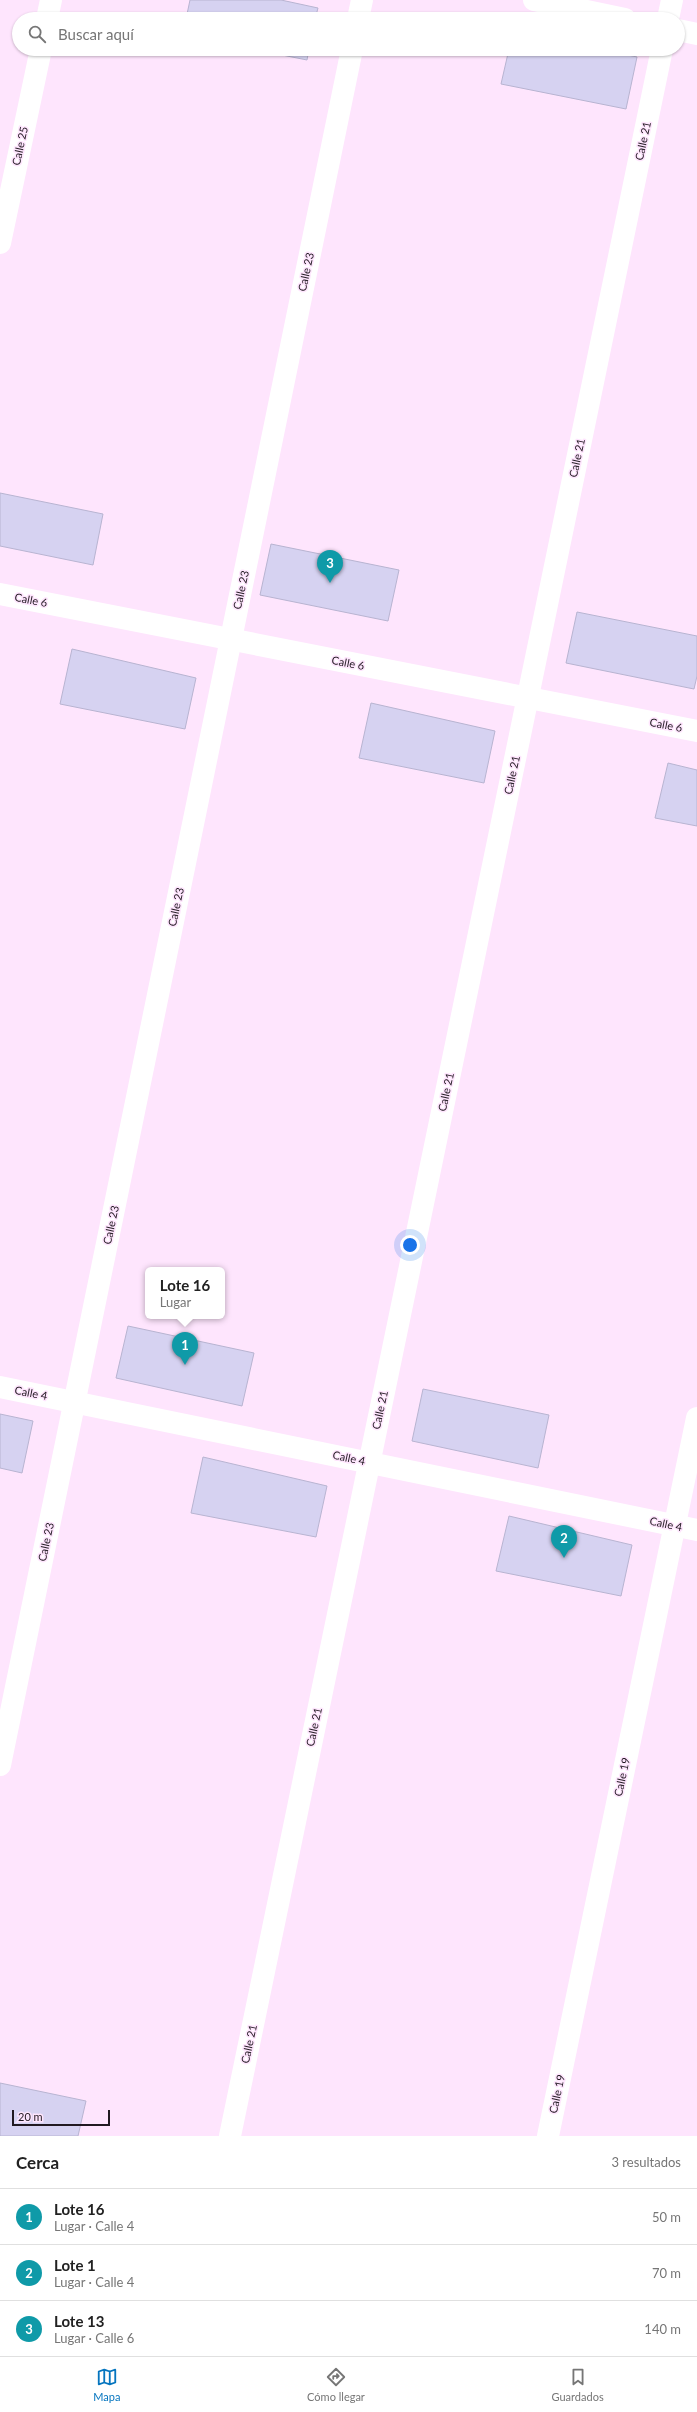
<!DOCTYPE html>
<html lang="es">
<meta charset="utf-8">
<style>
:root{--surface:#fff;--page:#f6f6f6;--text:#222;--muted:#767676;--line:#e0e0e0;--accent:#0575bf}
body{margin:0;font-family:Lato,sans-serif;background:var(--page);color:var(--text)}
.scale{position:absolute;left:12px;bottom:10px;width:98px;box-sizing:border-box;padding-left:4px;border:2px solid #211921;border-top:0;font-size:11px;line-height:14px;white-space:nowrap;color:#211921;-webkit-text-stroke:3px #fee5fd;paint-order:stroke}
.you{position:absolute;left:410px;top:1245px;width:14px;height:14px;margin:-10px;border:3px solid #fff;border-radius:50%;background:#1a73e8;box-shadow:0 0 0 6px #1a73e833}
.badge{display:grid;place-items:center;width:26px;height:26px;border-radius:50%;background:var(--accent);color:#fff;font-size:13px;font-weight:700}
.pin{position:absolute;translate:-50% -33px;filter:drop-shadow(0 1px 2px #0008)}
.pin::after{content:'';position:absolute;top:21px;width:14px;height:12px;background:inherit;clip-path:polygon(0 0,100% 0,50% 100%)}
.popup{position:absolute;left:145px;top:1267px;width:80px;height:52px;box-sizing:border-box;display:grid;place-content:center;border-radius:6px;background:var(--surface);filter:drop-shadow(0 1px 3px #0005);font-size:13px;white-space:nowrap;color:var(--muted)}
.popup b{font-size:15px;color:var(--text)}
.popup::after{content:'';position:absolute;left:50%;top:100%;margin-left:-8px;border:8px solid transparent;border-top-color:var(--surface)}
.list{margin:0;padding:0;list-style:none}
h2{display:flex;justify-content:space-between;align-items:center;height:52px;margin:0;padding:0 16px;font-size:17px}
h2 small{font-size:13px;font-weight:400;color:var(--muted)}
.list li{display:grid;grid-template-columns:26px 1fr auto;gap:12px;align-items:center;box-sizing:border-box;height:56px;padding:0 16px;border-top:1px solid var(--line)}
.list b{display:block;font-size:15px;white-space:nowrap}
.list p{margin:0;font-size:13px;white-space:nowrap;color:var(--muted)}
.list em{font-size:13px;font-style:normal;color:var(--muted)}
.icon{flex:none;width:22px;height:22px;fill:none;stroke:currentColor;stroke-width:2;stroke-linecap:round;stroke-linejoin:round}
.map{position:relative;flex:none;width:697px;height:2136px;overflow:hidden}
.search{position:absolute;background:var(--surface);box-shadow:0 1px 3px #0004;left:12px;right:12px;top:12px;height:44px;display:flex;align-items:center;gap:10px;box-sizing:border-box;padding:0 14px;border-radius:22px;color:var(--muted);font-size:15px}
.sheet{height:220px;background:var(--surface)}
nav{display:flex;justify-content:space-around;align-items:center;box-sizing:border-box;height:56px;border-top:1px solid var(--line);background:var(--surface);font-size:11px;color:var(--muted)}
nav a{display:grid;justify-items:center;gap:2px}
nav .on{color:var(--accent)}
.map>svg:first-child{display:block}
.building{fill:#d6d2f1;stroke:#b8b4d1}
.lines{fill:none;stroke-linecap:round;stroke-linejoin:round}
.street{stroke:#fff;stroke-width:22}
.labels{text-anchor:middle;stroke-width:3;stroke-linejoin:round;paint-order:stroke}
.street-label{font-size:11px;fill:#211921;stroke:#fee5fd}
</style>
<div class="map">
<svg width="697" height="2136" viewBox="0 0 697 2136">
<rect width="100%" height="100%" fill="#fee5fd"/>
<!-- building -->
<g class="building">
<path d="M190 0H281L318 8 315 19H186Z"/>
<path d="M252 49H309L307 60Z"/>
<path d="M509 49H601L637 57 626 109 501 84Z"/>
<path d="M0 493 103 514 93 565 0 546Z"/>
<path d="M271 544 399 570 388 621 260 595Z"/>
<path d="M577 612 697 636V676L694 689 566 663Z"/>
<path d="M72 649 196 678 185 729 60 704Z"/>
<path d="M371 703 495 731 484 783 359 758Z"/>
<path d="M668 763 697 770V826L655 818Z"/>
<path d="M128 1326 254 1353 242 1406 116 1378Z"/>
<path d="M423 1389 549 1415 538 1468 412 1441Z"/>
<path d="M0 1414 33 1421 22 1473 0 1468Z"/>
<path d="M203 1457 327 1486 316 1537 191 1513Z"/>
<path d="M509 1516 632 1545 621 1596 496 1571Z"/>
<path d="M0 2083 86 2101 78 2136H0Z"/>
</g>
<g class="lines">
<!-- street -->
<g class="street">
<path d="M534 0 625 19"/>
<path d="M47 19 51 0"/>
<path d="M358 19 362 0"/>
<path d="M668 19 672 0"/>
<path d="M678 30 697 34"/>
<path d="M0 243 41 49"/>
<path d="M0 594 697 731"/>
<path d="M0 1387 697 1530"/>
<path d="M0 1765 352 49"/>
<path d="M230 2136 662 49"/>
<path d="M548 2136 697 1418"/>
</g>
</g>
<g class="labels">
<!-- street labels -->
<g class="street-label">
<text transform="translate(643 141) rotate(-78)" y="4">Calle 21</text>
<text transform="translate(20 146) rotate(-78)" y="4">Calle 25</text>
<text transform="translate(306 272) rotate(-78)" y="4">Calle 23</text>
<text transform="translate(577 458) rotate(-78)" y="4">Calle 21</text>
<text transform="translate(241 590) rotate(-78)" y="4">Calle 23</text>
<text transform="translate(31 600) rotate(11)" y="4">Calle 6</text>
<text transform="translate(348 663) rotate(11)" y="4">Calle 6</text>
<text transform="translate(666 725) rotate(11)" y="4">Calle 6</text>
<text transform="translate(512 775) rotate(-78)" y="4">Calle 21</text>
<text transform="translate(176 907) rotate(-78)" y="4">Calle 23</text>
<text transform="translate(446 1092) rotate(-78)" y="4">Calle 21</text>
<text transform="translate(111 1225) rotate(-78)" y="4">Calle 23</text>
<text transform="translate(31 1393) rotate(11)" y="4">Calle 4</text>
<text transform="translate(380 1410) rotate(-78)" y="4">Calle 21</text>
<text transform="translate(349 1458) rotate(12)" y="4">Calle 4</text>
<text transform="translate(666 1524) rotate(12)" y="4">Calle 4</text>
<text transform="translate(46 1542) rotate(-78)" y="4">Calle 23</text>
<text transform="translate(314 1727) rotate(-78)" y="4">Calle 21</text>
<text transform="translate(622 1777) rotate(-78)" y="4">Calle 19</text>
<text transform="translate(249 2044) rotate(-78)" y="4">Calle 21</text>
<text transform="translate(557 2094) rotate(-78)" y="4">Calle 19</text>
</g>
</g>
</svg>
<div class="scale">20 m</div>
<div class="you"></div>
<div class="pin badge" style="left:185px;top:1365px;background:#0f9aa8">1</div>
<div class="popup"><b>Lote 16</b>Lugar</div>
<div class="pin badge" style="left:564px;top:1558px;background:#0f9aa8">2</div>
<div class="pin badge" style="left:330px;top:583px;background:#0f9aa8">3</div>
<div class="search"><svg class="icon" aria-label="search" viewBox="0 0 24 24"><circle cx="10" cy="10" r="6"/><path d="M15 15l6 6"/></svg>Buscar aquí</div>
</div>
<section class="sheet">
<h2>Cerca<small>3 resultados</small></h2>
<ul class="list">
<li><span class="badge" style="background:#0f9aa8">1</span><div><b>Lote 16</b><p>Lugar · Calle 4</p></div><em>50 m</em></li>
<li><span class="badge" style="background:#0f9aa8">2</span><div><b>Lote 1</b><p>Lugar · Calle 4</p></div><em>70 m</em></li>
<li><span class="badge" style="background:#0f9aa8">3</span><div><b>Lote 13</b><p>Lugar · Calle 6</p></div><em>140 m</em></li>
</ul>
</section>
<nav>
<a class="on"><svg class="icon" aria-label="map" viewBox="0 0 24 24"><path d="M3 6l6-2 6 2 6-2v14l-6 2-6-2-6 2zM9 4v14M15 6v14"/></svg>Mapa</a>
<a><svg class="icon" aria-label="directions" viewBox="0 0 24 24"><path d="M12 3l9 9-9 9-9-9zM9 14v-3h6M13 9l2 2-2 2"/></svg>Cómo llegar</a>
<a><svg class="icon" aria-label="saved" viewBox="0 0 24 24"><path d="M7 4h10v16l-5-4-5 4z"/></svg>Guardados</a>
</nav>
